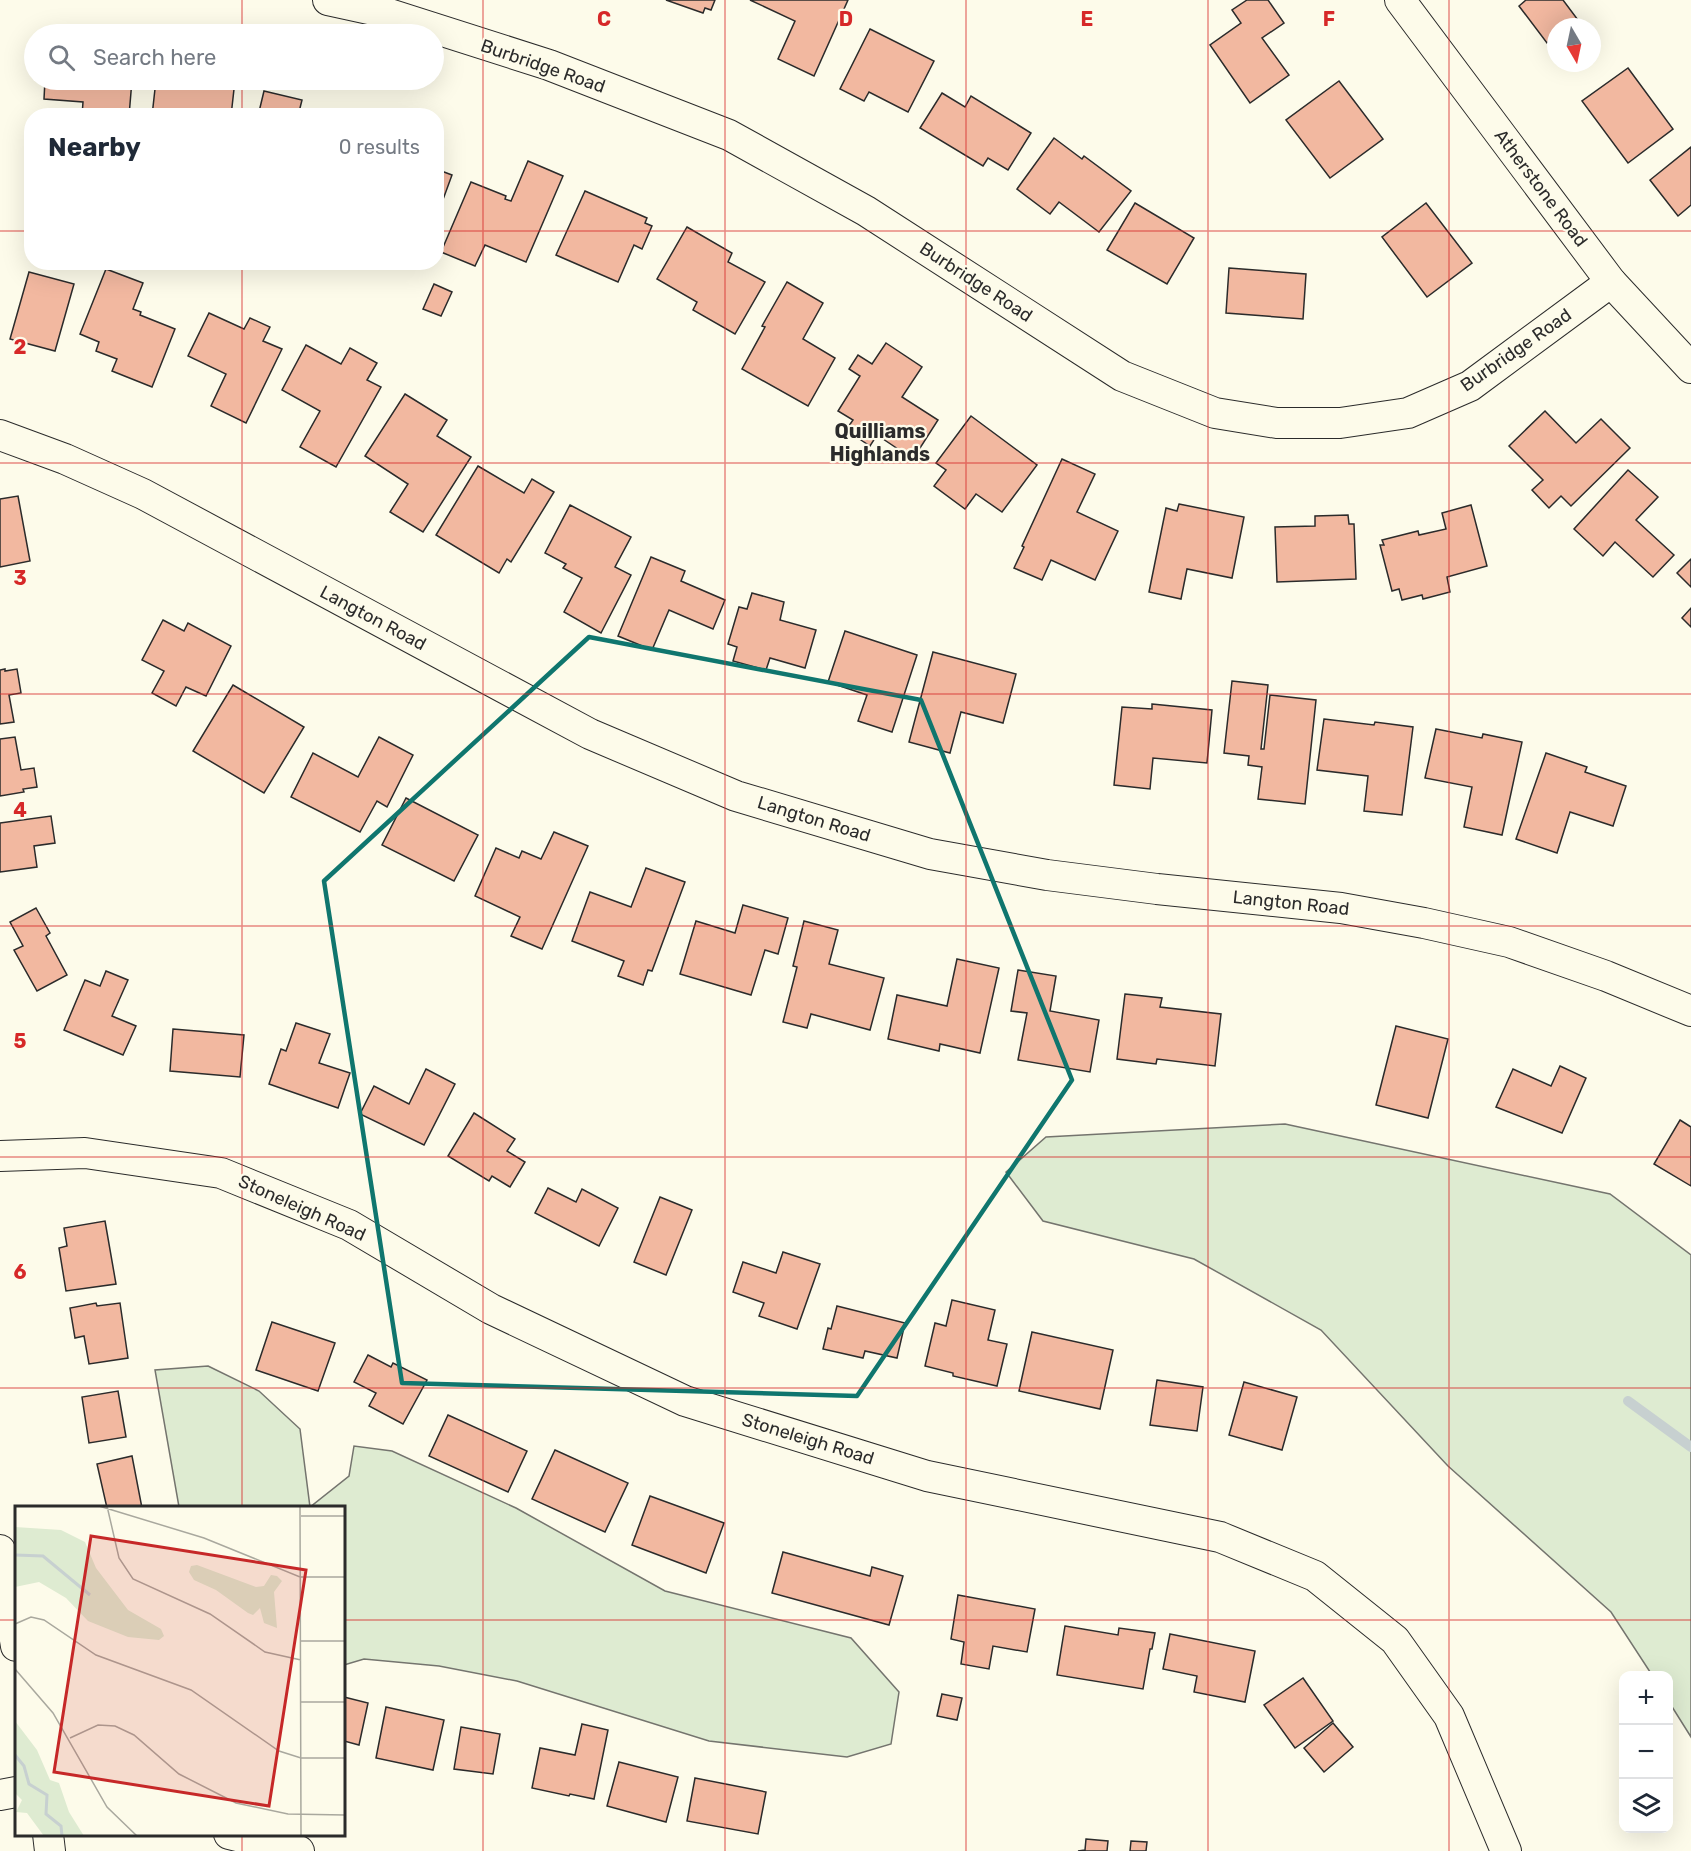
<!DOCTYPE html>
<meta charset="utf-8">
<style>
:root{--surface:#fff;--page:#f2f2f3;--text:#1f2937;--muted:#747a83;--line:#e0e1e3}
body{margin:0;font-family:Rubik,sans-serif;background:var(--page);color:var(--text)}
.controls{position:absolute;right:18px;bottom:18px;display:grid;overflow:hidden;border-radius:12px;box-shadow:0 6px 24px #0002}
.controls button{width:54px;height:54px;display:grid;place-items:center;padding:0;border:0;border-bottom:2px solid var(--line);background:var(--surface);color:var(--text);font:30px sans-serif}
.compass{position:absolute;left:1547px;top:18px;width:54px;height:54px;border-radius:50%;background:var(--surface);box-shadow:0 6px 24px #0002;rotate:171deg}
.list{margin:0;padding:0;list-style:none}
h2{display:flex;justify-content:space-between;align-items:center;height:78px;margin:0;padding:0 24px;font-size:26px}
h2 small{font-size:20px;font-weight:400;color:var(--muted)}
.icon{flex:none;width:33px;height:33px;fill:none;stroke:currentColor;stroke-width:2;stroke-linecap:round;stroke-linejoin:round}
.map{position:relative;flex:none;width:1691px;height:1851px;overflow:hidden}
.search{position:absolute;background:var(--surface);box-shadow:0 6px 24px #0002;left:24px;top:24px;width:420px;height:66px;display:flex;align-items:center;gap:15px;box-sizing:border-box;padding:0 21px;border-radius:33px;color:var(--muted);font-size:22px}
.panel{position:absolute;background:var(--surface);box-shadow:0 6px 24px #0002;left:24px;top:108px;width:420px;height:162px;border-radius:24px}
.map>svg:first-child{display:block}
.green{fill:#deebd1;stroke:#74746e;stroke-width:1.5}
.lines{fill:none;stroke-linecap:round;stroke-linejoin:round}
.stream{stroke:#c7d0d0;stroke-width:10}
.building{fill:#f2b8a0;stroke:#2b2b2b;stroke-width:1.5}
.street-casing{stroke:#2b2b2b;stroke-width:32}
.street{stroke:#fdfbea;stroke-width:30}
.marked{fill:none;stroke:#0f766e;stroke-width:4.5;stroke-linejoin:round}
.grid{fill:none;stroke:#d62828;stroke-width:1.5;stroke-opacity:0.55}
.labels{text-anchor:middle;stroke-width:4.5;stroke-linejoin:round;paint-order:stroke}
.street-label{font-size:18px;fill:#2b2b2b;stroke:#fdfbea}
.neighbourhood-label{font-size:20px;font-weight:bold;fill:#2b2b2b;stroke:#fdfbea}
.inset-river{fill:none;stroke:#c7d0d0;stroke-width:3}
.inset-road{fill:none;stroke:#a9a89e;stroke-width:1.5}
.view{fill:#c62828;fill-opacity:0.15;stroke:#c62828;stroke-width:3}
.inset-edge{fill:none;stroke:#2b2b2b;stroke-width:3}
.grid-label{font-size:20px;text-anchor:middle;font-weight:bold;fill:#d62828;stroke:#fdfbea;stroke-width:4.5;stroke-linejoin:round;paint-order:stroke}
</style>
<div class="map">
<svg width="1691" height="1851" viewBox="0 0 1691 1851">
<rect width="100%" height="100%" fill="#fdfbea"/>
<!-- green -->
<g class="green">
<path d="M1285 1124 1610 1194 1691 1255V1737L1669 1702 1668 1676 1652 1675 1611 1612 1448 1466 1321 1330 1194 1259 1043 1221 1006 1172 1046 1137Z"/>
<path d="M208 1366 259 1391 300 1429 310 1507 349 1476 354 1446 392 1451 516 1508 665 1591 851 1638 899 1692 891 1744 847 1757 709 1741 517 1681 439 1666 364 1659 344 1665V1508L179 1507 155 1370Z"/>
</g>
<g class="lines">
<!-- stream -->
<path class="stream" d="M1628 1401 1691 1447"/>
</g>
<!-- building -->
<g class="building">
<path d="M666 0H715L711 10 705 8 703 13Z"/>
<path d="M750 0H848L814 76 778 59 795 21Z"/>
<path d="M1247 0H1268L1284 23 1262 38 1289 75 1250 103 1210 45 1241 23 1232 10Z"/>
<path d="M1526 0H1563L1578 20 1568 27H1556V36L1547 43 1519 6Z"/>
<path d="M870 29 934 61 908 112 869 92 864 101 840 89Z"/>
<path d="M1628 68 1673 129 1628 163 1582 101Z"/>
<path d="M45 80H132L129 116H82L83 102 44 99Z"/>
<path d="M156 80 197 85 198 80H231L230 88 234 89 231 116H152Z"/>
<path d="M1339 81 1383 139 1330 178 1286 120Z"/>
<path d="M264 91 302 100 298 116H258Z"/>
<path d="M942 93 965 107 971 96 1031 133 1008 170 988 158 983 166 920 128Z"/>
<path d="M1054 138 1082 159 1084 156 1131 191 1099 232 1059 202 1050 214 1017 189Z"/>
<path d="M1691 147V205L1678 216 1650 180Z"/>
<path d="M528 161 563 176 526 262 485 245 475 266 441 252 471 182 506 196 505 199 511 201Z"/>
<path d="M436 169 452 175 437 216 436 215Z"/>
<path d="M585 191 647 218 645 223 652 226 642 249 634 245 618 282 556 255Z"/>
<path d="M1135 203 1194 238 1167 284 1107 250Z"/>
<path d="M1426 203 1472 263 1427 297 1382 237Z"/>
<path d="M687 227 732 253 728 262 765 282 735 334 693 310 697 302 657 279Z"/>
<path d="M1229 268 1306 274 1303 319 1226 313Z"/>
<path d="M106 269 143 283 133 309 141 312 140 315 175 329 152 387 112 371 117 359 96 351 99 342 80 334Z"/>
<path d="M29 272 74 284 55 351 10 339Z"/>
<path d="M787 282 823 303 803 339 835 358 808 406 742 369 765 327 762 326Z"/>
<path d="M434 284 452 292 441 316 423 309Z"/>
<path d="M209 313 244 329 250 318 270 327 263 341 282 349 246 423 211 406 226 374 188 356Z"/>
<path d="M886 343 922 367 902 397 938 420 913 459 877 435 870 446 846 430 853 420 838 411 860 376 849 369 858 355 872 364Z"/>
<path d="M306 345 341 364 350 348 377 363 367 380 381 387 336 467 300 447 320 411 282 390Z"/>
<path d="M405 394 447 420 437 436 471 457 423 532 390 512 408 484 365 456Z"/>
<path d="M1545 411 1576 443 1601 419 1630 448 1571 506 1561 496 1549 508 1532 490 1543 480 1509 446Z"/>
<path d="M971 416 1037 465 1002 512 976 494 965 509 934 486 946 470 936 463Z"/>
<path d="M1062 459 1095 474 1077 512 1118 531 1095 580 1051 560 1042 580 1014 568 1024 547 1022 546Z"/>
<path d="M478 466 524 493 532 479 554 492 511 562 507 559 499 573 436 535Z"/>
<path d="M1628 470 1658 497 1636 520 1674 555 1653 577 1615 542 1603 556 1574 529Z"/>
<path d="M18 496 30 561 0 567V499Z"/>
<path d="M1179 504 1244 517 1232 578 1187 569 1181 599 1149 592 1166 508 1177 511Z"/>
<path d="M570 505 631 537 615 567 631 575 601 633 564 612 582 578 563 568 566 564 545 553Z"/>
<path d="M1471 505 1487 566 1447 577 1450 592 1423 599 1422 595 1402 600 1399 589 1392 591 1380 545H1384L1382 540 1418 531 1419 535 1446 529 1442 513Z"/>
<path d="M1348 515 1349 524H1354L1356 579 1277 582 1275 527 1315 526V516Z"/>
<path d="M651 557 685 571 681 581 725 600 713 629 669 610 652 650 618 636Z"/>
<path d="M1691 559V587L1677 573Z"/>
<path d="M752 593 784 602 780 620 816 630 805 668 770 658 766 670 733 661 737 647 728 644 739 607 747 609Z"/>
<path d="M1691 608V627L1682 618Z"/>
<path d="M163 620 184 631 188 623 231 646 206 696 186 687 176 706 152 693 164 671 142 660Z"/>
<path d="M845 631 917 655 892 732 858 721 867 695 828 682Z"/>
<path d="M933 652 1016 674 1003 723 961 712 950 753 909 742Z"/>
<path d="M5 669V671L17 669 21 693 9 695 14 722 0 724V670Z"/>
<path d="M1232 681 1268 685 1261 749H1264L1270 695 1316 700 1305 804 1258 799 1262 767 1248 765 1249 756 1224 753Z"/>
<path d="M233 685 304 727 264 793 193 751Z"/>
<path d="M1152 704 1212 710 1207 763 1153 758 1150 789 1114 785 1122 707 1152 709Z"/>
<path d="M1324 719 1374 725 1375 722 1413 727 1402 815 1364 811 1368 776 1317 770Z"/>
<path d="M1436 729 1482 738 1483 734 1522 742 1502 835 1464 827 1472 787 1425 778Z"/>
<path d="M15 737 21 770 34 768 37 787 23 789 24 792 0 796V739Z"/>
<path d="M379 737 413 755 387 807 377 801 360 832 291 797 313 753 358 777Z"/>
<path d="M1546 753 1587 767 1585 772 1626 786 1613 826 1570 812 1557 853 1516 839Z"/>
<path d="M406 798 478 835 454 881 382 845Z"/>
<path d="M51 816 55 843 34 846 37 867 0 872V823Z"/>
<path d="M554 832 588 846 542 949 511 936 520 917 475 896 496 848 519 858 522 851 541 859Z"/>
<path d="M646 868 685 882 652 971 648 970 643 985 618 976 624 961 572 941 590 892 631 907Z"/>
<path d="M743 905 788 918 778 954 765 950 751 995 680 974 696 921 735 933Z"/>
<path d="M36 908 50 933 46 936 67 975 37 991 14 950 23 946 10 922Z"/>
<path d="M804 921 838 930 829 964 884 978 870 1030 811 1014 807 1028 783 1022 797 967 793 966Z"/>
<path d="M957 959 999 968 980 1053 940 1044 939 1051 888 1039 897 995 947 1006Z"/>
<path d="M1018 970 1056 976 1050 1011 1099 1020 1090 1072 1018 1060 1027 1013 1011 1011Z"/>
<path d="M106 971 128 980 112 1016 136 1026 123 1055 64 1030 85 980 100 986Z"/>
<path d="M1125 994 1162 998 1160 1007 1221 1014 1215 1066 1157 1059 1156 1064 1117 1059Z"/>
<path d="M296 1023 330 1034 319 1063 350 1073 338 1108 269 1084 281 1049 286 1051Z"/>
<path d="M1396 1026 1448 1039 1428 1118 1376 1105Z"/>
<path d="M173 1029 244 1035 240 1077 170 1071Z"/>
<path d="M1560 1066 1586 1078 1562 1133 1496 1107 1513 1069 1551 1086Z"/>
<path d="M426 1069 455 1084 424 1145 360 1114 374 1086 409 1104Z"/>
<path d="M474 1113 515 1139 507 1151 525 1162 510 1187 492 1176 489 1181 448 1156Z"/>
<path d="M1680 1120 1691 1127V1186L1654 1164Z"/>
<path d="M548 1188 576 1202 582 1189 618 1208 599 1246 535 1213Z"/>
<path d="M660 1197 692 1210 666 1275 634 1262Z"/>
<path d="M105 1221 116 1284 66 1291 59 1248 67 1246 64 1228Z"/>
<path d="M783 1252 820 1264 797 1329 759 1316 764 1303 733 1292 743 1262 776 1273Z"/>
<path d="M952 1300 995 1310 988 1340 1007 1344 997 1386 953 1376V1373L925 1366 935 1323 946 1326Z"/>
<path d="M96 1303 97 1306 120 1303 128 1358 89 1364 84 1336 75 1338 70 1308Z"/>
<path d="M837 1306 905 1323 897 1358 865 1351 863 1358 823 1349 828 1328 831 1329Z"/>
<path d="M272 1322 335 1343 318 1391 256 1370Z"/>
<path d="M1032 1332 1113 1350 1100 1409 1019 1391Z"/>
<path d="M368 1355 391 1367 393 1363 427 1380 403 1424 369 1406 376 1393 354 1382Z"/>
<path d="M1157 1380 1203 1387 1197 1431 1150 1425Z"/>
<path d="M1244 1382 1297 1397 1282 1450 1229 1435Z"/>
<path d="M118 1391 126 1437 89 1443 82 1397Z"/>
<path d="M448 1415 527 1451 508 1492 429 1456Z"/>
<path d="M555 1450 628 1483 605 1532 532 1499Z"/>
<path d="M132 1456 142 1508H107L97 1464Z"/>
<path d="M650 1496 724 1523 706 1573 632 1545Z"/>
<path d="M783 1552 870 1576 872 1567 903 1576 889 1625 772 1593Z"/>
<path d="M958 1595 1035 1609 1027 1652 993 1646 989 1669 961 1664 964 1642 951 1639Z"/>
<path d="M1065 1626 1118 1635 1119 1628 1155 1633 1152 1649H1150L1143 1689 1057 1675Z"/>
<path d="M1170 1634 1255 1651 1245 1702 1194 1692 1197 1676 1163 1669Z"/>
<path d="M1303 1678 1333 1721 1295 1748 1264 1705Z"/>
<path d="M942 1694 962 1698 957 1720 937 1716Z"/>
<path d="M344 1697 368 1703 359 1745 344 1741Z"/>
<path d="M386 1707 444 1720 433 1770 376 1758Z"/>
<path d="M1333 1723 1353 1747 1324 1772 1304 1748Z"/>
<path d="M582 1724 608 1730 594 1799 570 1794 569 1796 532 1788 540 1748 575 1755Z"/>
<path d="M461 1727 500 1734 493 1774 454 1769Z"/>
<path d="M619 1762 678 1777 666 1822 607 1806Z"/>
<path d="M695 1778 766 1792 758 1834 687 1821Z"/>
<path d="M1086 1839 1108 1841 1107 1851H1078L1085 1850Z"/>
<path d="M1131 1841 1147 1842 1146 1851H1130Z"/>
</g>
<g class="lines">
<!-- street casing -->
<g class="street-casing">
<g id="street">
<path d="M328 0 383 12 549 65 729 135 866 211 1122 376 1215 413 1277 423H1340L1408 413 1470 386 1611 282"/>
<path d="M1400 0 1611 282 1691 368"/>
<path d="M0 435 65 459 143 494 590 734 736 796 930 854 1047 875 1157 889 1341 908 1424 923 1509 942 1606 976 1691 1011"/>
<path d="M0 1156 85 1153 221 1173 349 1225 491 1309 685 1401 927 1476 1220 1537 1315 1576 1395 1640 1449 1716 1506 1851"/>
<path d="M0 1550 16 1646"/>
<path d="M0 1795 16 1792"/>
<path d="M48 1834 50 1851"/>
<path d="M229 1834 299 1851"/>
</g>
</g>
<!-- street -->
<use href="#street" class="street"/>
</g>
<!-- marked area -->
<path class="marked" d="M589 637 921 700 1072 1080 857 1396 402 1383 324 881Z"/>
<!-- grid -->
<path class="grid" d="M242 0V34M483 0V1851M725 0V1851M966 0V1851M1208 0V1851M1449 0V1851M242 80V116M0 231H32M436 231H1691M242 262V1508M0 463H1691M0 694H1691M0 926H1691M0 1157H1691M0 1388H1691M0 1620H16M344 1620H1691M242 1834V1851"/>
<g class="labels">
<!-- street labels -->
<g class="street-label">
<text transform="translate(543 66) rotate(19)" y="6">Burbridge Road</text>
<text transform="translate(1541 188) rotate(53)" y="6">Atherstone Road</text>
<text transform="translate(976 282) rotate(33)" y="6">Burbridge Road</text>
<text transform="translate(1516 350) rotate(-35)" y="6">Burbridge Road</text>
<text transform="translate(373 618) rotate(28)" y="6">Langton Road</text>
<text transform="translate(814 819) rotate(17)" y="6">Langton Road</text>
<text transform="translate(1291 903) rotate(6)" y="6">Langton Road</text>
<text transform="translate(302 1208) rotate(24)" y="6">Stoneleigh Road</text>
<text transform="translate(808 1439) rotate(17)" y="6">Stoneleigh Road</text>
</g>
<!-- neighbourhood labels -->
<g class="neighbourhood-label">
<text x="880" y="438">Quilliams<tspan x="880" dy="23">Highlands</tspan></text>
</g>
</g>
<!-- overview -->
<g transform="translate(15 1506)">
<rect width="330" height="330" fill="#fdfbea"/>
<path d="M0 21 46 24 70 36 81 62 113 104 146 123 149 130 144 134 113 131 73 115 51 92 24 76 0 81ZM182 59 241 81 249 80 256 69 262 70 267 75 259 86 262 122 249 117 245 102 238 109 233 107 201 84 179 74 174 66 176 60ZM0 215 22 244 35 274 44 277 54 306 69 330H29L12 307 1 306 7 294 0 287Z" fill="#deebd1"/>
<path class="inset-river" d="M0 49 28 50 75 89M0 249 9 260 14 278 32 289 31 308 46 320 47 330"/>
<path class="inset-road" d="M84 0 189 32 285 71H330M92 0 104 52 118 73 195 108 250 146 286 154M285 0 286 330M286 10H330M0 118 16 111 29 114 81 149 176 184 264 245 286 252H330M286 135H330M0 163 38 207 92 301 122 330M286 196H330M55 232 83 219 100 220 119 229 164 268 221 297 273 308 330 309"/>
<path class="view" d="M76 30 291 64 254 300 39 266Z"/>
<rect width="330" height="330" class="inset-edge"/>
</g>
<g class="grid-label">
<text x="604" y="26">C</text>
<text x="846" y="26">D</text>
<text x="1087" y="26">E</text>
<text x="1329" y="26">F</text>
<text x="20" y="354">2</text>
<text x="20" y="585">3</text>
<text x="20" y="817">4</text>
<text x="20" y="1048">5</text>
<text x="20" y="1279">6</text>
</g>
</svg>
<div class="controls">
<button>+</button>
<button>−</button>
<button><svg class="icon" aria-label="layers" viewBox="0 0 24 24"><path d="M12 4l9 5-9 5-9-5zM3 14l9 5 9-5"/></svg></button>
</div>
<svg class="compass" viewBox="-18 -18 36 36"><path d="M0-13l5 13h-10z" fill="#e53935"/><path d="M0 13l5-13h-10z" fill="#747a83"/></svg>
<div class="search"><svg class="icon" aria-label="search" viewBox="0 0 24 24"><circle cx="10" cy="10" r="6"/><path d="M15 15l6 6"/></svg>Search here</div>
<section class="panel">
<h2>Nearby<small>0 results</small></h2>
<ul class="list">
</ul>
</section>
</div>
